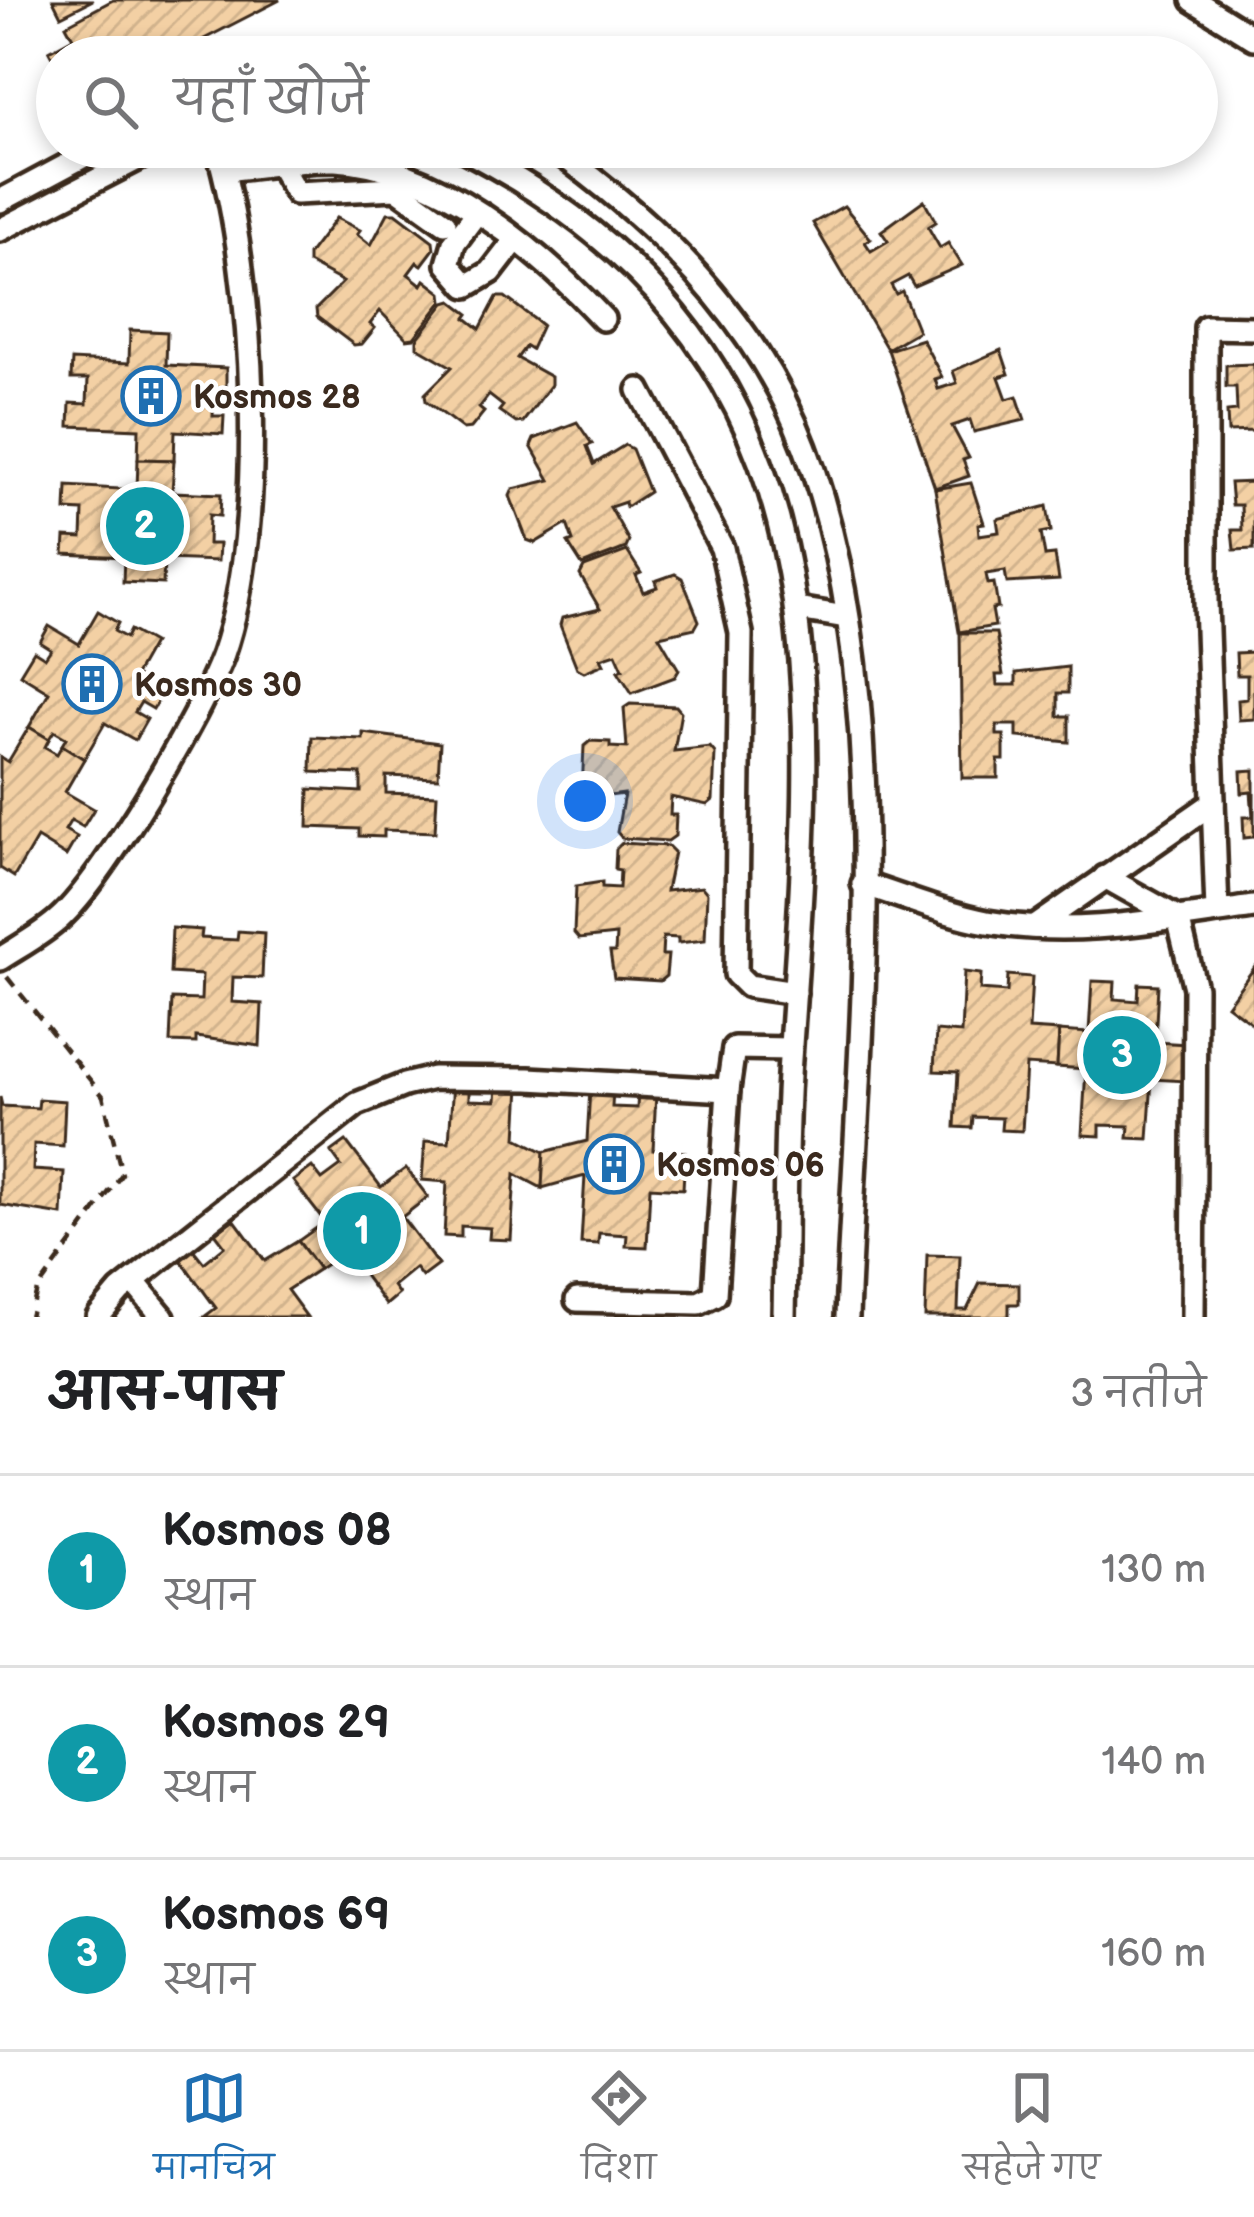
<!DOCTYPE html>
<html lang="hi">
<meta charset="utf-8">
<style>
:root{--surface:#fff;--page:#f6f6f6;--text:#202124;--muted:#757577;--line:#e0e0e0;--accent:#1f6fb2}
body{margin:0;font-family:"Balsamiq Sans","Playpen Sans Deva",sans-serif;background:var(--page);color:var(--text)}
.you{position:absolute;left:585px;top:801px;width:42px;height:42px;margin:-30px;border:9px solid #fff;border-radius:50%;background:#1a73e8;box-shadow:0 0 0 18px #1a73e833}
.badge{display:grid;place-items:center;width:78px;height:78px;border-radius:50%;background:var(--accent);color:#fff;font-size:39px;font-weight:700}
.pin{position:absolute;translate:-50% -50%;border:6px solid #fff;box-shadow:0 3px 12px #0006}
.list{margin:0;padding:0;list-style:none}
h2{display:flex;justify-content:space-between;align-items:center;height:156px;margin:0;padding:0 48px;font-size:51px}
h2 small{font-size:39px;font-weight:400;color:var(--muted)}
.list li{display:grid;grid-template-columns:78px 1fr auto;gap:36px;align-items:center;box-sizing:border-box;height:192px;padding:0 48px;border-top:3px solid var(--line)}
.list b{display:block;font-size:45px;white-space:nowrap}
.list p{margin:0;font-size:39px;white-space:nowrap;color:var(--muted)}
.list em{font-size:39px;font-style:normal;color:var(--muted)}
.icon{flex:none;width:66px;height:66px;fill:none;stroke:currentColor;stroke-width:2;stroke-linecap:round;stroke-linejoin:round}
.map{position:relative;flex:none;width:1254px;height:1317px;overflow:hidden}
.search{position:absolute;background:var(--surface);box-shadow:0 6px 18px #0003;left:36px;right:36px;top:36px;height:132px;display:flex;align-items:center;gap:30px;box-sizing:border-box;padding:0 42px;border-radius:66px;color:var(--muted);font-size:45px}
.sheet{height:732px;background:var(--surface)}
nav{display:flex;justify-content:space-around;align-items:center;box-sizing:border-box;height:168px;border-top:3px solid var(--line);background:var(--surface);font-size:33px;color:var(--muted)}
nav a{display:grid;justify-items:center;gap:6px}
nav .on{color:var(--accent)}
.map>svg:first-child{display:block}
.building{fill:url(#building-hatch);stroke:#3b2a1e;stroke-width:3}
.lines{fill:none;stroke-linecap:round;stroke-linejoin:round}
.minor-casing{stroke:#3b2a1e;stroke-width:30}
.path{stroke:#3b2a1e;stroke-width:4.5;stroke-dasharray:12 9;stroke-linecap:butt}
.minor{stroke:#fff;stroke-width:21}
.labels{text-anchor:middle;stroke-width:9;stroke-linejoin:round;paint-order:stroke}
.poi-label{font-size:33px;font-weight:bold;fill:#3b2a1e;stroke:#fff;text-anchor:start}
</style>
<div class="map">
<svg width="1254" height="1317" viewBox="0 0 1254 1317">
<defs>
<pattern id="building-hatch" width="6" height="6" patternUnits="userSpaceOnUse" patternTransform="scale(3)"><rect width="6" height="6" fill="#f3d0a4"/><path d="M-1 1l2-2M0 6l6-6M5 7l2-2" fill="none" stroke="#d1b38d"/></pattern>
</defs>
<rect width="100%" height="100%" fill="#fff"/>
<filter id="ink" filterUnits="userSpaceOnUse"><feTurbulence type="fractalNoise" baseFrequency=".00833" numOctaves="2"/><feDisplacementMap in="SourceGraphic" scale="24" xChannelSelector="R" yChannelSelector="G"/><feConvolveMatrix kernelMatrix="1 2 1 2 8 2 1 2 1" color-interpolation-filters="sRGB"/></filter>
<g filter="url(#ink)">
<!-- building -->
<g class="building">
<path d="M53 0H93L61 16Z"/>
<path d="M113 0H280L169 57H57V66L49 51 73 38 66 25Z"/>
<path d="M924 200 936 222 928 227 940 248 948 243 962 265 914 286 908 276 891 285 896 294 902 291 918 331 887 349 813 223 844 206 871 239 865 242 871 251 888 241 881 231Z"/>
<path d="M388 213H396L433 241 434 249 422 265 417 262 408 274 422 285 425 280 442 293 443 301 414 338 407 339 380 311 370 324 375 328 362 344 354 345 317 317 316 309 343 282 308 263V255L336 218 360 230 357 234 371 245Z"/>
<path d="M497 297H505L542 325 531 349 526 346 517 358 551 377V385L523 422 516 423 499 411 503 406 489 395 479 408 484 412 471 428 463 429 426 401 425 394 452 367 417 347V339L445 303 452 301 469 314 466 318 480 329Z"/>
<path d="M130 330 167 332 166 365 226 368V388H214L213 416H224L223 434 175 431 174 460 138 459 139 429 69 426 70 403 87 404 88 379H71L72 360 129 363Z"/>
<path d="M922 339 942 377 935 379 938 389 957 383 953 371 1001 350 1009 374 999 377 1007 399 1017 396 1025 420 974 432 970 420 952 426 969 458 963 460 969 476 935 488 888 350Z"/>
<path d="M1254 364V431L1228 432 1227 412 1237 411 1236 387H1226V365Z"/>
<path d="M577 422 592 444 587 446 594 464 625 445 632 449 649 492 626 507 625 502 610 507 629 541 626 548 582 565 568 543 573 541 567 524 535 543 527 540 510 496 513 489 550 480 531 446 534 439Z"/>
<path d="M138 459 174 460 172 492 221 494 220 516 209 515 208 544H219L218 561 164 559 163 584 123 582 124 557 64 554 65 537 82 538 83 511 66 510 67 486 137 490Z"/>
<path d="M1254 482V549L1234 550 1232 530H1242L1241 505H1232L1230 483Z"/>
<path d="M971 483 984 523 978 524 979 535 999 532 997 519 1047 506 1051 531 1041 533 1045 556 1055 555 1059 580 1007 583 1005 571 986 574 988 584 994 583 998 608 992 609 995 626 959 632 935 489Z"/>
<path d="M627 551 641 573 636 575 643 592 657 587 655 581 675 574 682 578 699 621 695 628 659 636 679 670 675 677 632 693 618 671 623 669 616 653 601 658 604 664 584 672 577 668 560 625 562 618 600 609 580 575 584 567Z"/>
<path d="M98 611 118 623 114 631 126 638 130 630 153 643 135 675 163 692 153 709 141 702 135 712 147 719 135 740 105 723 84 759 62 745 66 738 54 731 49 739 29 727 49 692 20 674 34 651 45 658 51 649 40 642 49 626 79 644Z"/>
<path d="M960 633H996L1003 675H996L997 685H1016V673L1068 667V693H1058V716H1069V742L1017 737V725H997V735H1004V760H998V778H962Z"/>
<path d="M1254 652V719L1239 720 1238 700 1247 699V675H1237L1236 653Z"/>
<path d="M630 704 676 706 681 712 674 751 710 747 715 753 713 800 707 805 671 797 670 815H676L675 836 668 841 622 838 617 832 624 794 587 799 582 793 584 746 590 741 610 742V747L627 748 624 708Z"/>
<path d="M29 727 49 739 45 747 57 754 62 745 84 759 65 792 94 809 83 827 71 820 65 830 77 837 66 856 37 838 14 877 0 868V757L8 762Z"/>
<path d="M363 733 440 743 438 778 386 776V793L437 795 435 832 384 830V837L359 836V829L308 827 309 789 361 792V774L311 772 312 737 363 739Z"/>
<path d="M1254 770V837L1244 838 1243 817H1253L1251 792 1242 793 1241 771Z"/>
<path d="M622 843 668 846 674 852 666 891 702 887 707 893 705 940 678 943V938L663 937 662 955H668L666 976 660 981 614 978 610 952H615L616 935 579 939 574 933 576 886 602 882V887L619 888 620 870 615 869 616 849Z"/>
<path d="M172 928 202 930 201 938 237 940 238 931 264 933 262 978 233 977 232 1002 262 1004 260 1046 196 1037V1043L170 1042 172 999 201 1000 202 975 170 973Z"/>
<path d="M1254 968V1025L1227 1005Z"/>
<path d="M964 972 981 974 980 990 1007 992 1008 975 1032 977 1029 1029 1059 1031 1057 1067 1026 1065 1022 1131 1001 1130 1002 1118 973 1117 972 1128 955 1127 958 1072 934 1071 936 1031 961 1033Z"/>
<path d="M1092 981 1115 982 1114 999 1138 1001 1139 984 1158 985 1155 1042 1187 1044 1185 1081 1152 1079 1148 1139 1128 1138 1129 1126 1100 1125V1136L1082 1135 1086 1069 1057 1067 1059 1031 1089 1033Z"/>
<path d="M453 1082 469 1083V1100L496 1101 497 1085 520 1086 517 1138 544 1152 542 1188 515 1174 511 1240 489 1239 490 1228 461 1226V1237L444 1236 447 1182 422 1180 425 1141 449 1142Z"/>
<path d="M590 1089 613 1090 612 1107 637 1108 638 1092 656 1093 653 1150 685 1152 683 1189 650 1187 647 1247 626 1246 627 1235 599 1233 598 1244 581 1243 585 1176 542 1188 544 1152 587 1141Z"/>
<path d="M0 1097 2 1106 38 1108 39 1099 65 1101 63 1146 34 1144 33 1170 64 1172 62 1215 0 1205Z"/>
<path d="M346 1141 381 1187 406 1168 428 1197 402 1217 438 1265 422 1277 415 1268 393 1286 399 1294 386 1305 346 1251 319 1269 298 1241 325 1222 293 1181 312 1167 322 1180 341 1166 331 1152Z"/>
<path d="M234 1219 265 1261 298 1241 319 1269 287 1290 307 1317H204L216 1308 180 1259 193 1249 204 1263 225 1246 215 1233Z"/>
<path d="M927 1255 960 1256 958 1310H967L980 1283 1019 1284V1304H1009V1317H925Z"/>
</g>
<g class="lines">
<!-- minor casing -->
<g class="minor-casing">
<g id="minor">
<path d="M1193 0 1254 38"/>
<path d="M459 147C848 344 817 671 791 1045 784 1135 786 1226 784 1317"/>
<path d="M551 147C651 218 745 309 795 423 903 672 857 1049 847 1317"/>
<path d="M280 165 296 193 396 188 445 223"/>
<path d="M224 170C260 167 299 159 335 160 436 165 537 248 603 319"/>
<path d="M0 201 101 147"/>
<path d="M475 215 454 243 448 264 467 286 491 272 514 242"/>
<path d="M0 230 161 147"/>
<path d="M639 390 722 548 741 633 736 974 748 986 795 993"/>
<path d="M798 609 846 617"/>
<path d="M1105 877 1178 918 1195 988 1193 1317"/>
<path d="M863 884C904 897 945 914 987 922 1077 938 1165 919 1254 907"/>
<path d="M1217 912 1206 602V327L1254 328"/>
<path d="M1035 927 1213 803"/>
<path d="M0 959C20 946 43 934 60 918 105 877 202 712 223 654 268 526 255 276 217 147"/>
<path d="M728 1090 734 1048 790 1049"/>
<path d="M133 1281 163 1317"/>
<path d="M98 1317 120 1291 357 1104 404 1085 433 1078 529 1079 728 1090 715 1295 699 1303 577 1300"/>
</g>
</g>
<!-- path -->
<path class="path" d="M7 977 103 1096 122 1174 37 1290 30 1317"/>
<!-- minor -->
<use href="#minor" class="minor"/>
</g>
</g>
<!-- icons -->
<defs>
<g id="building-ring" transform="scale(3)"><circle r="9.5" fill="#fff" stroke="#1f6fb2" stroke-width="1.5"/><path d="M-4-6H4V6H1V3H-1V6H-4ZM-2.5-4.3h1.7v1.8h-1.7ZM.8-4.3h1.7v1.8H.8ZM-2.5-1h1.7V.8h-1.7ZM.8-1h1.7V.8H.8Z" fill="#1f6fb2"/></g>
</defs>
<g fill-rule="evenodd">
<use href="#building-ring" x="151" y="396"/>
<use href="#building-ring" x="92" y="684"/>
<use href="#building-ring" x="614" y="1164"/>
</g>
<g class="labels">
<!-- poi labels -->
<g class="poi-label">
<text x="193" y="408">Kosmos 28</text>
<text x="134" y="696">Kosmos 30</text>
<text x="656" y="1176">Kosmos 06</text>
</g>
</g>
</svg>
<div class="you"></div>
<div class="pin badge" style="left:362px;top:1231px;background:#0f9aa8">1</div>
<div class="pin badge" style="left:145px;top:526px;background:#0f9aa8">2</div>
<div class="pin badge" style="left:1122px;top:1055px;background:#0f9aa8">3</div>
<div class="search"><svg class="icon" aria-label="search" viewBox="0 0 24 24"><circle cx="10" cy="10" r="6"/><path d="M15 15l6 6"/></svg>यहाँ खोजें</div>
</div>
<section class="sheet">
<h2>आस-पास<small>3 नतीजे</small></h2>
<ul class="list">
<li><span class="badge" style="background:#0f9aa8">1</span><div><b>Kosmos 08</b><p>स्थान</p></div><em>130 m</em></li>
<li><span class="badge" style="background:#0f9aa8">2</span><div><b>Kosmos 29</b><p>स्थान</p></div><em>140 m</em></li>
<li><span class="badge" style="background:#0f9aa8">3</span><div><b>Kosmos 69</b><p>स्थान</p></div><em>160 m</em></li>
</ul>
</section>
<nav>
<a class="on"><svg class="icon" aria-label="map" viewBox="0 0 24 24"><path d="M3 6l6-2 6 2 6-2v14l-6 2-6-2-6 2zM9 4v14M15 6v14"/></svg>मानचित्र</a>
<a><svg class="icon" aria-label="directions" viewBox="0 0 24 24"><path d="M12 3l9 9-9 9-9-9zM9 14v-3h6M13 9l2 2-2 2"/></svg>दिशा</a>
<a><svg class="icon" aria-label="saved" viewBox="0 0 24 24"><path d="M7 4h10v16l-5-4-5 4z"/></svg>सहेजे गए</a>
</nav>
